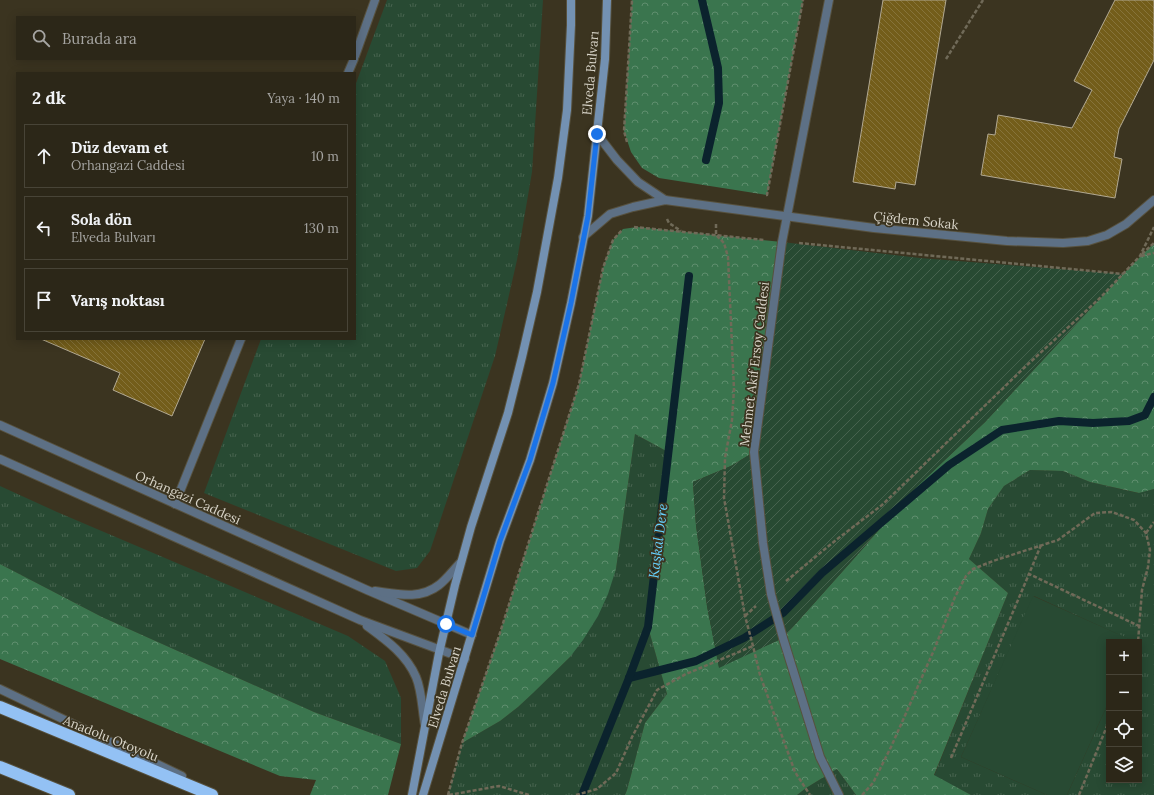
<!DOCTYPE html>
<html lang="tr">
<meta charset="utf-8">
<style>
:root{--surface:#2c2718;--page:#383325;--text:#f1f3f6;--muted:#a6a5a2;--line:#484437}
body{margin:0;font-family:Lora,serif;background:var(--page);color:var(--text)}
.controls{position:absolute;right:12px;bottom:12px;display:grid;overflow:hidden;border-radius:0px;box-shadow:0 2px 10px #0003}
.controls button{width:36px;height:36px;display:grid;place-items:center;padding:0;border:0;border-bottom:1px solid var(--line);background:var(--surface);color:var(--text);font:20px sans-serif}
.stop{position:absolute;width:12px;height:12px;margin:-9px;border:3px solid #1a73e8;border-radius:50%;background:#fff}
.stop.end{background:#1a73e8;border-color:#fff;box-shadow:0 1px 4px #0008}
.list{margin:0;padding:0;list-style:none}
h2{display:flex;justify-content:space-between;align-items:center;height:52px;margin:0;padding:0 16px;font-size:17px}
h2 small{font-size:13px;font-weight:400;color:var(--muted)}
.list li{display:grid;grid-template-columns:26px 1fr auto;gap:12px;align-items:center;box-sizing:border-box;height:64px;margin:0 8px 8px;padding:0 8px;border:1px solid var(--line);border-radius:0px}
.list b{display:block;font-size:15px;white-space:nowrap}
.list p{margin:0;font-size:13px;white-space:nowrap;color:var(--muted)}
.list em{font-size:13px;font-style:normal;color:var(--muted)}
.icon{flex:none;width:22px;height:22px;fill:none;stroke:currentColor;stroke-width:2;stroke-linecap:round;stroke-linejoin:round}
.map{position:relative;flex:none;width:1154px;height:795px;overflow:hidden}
.search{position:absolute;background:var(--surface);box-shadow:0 2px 10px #0003;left:16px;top:16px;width:340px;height:44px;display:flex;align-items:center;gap:10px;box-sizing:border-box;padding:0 14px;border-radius:0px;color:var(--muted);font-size:15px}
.panel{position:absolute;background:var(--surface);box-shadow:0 2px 10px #0003;left:16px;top:72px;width:340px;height:268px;border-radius:0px}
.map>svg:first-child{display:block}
.grass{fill:url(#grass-tufts)}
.forest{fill:url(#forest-crowns)}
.park{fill:#284a33}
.garden{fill:url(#garden-furrows)}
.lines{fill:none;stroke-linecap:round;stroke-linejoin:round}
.stream{stroke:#0b232d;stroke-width:8}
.building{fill:url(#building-back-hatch);stroke:#b2a992}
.lane-casing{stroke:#57513e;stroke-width:10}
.street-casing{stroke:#57513e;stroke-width:10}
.secondary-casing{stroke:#57513e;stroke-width:10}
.highway-casing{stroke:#57513e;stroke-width:14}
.path{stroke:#706a58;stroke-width:2.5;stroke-dasharray:4 2;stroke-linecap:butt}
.lane{stroke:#5d7085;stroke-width:8}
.street{stroke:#5d7085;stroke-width:8}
.secondary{stroke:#7391b2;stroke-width:8}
.highway{stroke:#93c1f4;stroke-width:12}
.route{stroke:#1a73e8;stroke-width:5}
.labels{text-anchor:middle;stroke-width:3.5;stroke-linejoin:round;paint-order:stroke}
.street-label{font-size:13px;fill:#d9d5c9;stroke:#3b3420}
.water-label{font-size:14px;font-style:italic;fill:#65d1fe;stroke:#3b3420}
</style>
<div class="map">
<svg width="1154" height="795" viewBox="0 0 1154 795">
<defs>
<pattern id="grass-tufts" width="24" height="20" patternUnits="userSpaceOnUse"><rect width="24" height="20" fill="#284a33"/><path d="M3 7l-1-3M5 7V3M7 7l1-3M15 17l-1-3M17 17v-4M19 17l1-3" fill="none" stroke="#47634f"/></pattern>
<pattern id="forest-crowns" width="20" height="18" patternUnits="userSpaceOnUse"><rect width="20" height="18" fill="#3a754e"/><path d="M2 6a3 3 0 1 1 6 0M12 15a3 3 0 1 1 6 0" fill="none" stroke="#5f8e6e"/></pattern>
<pattern id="garden-furrows" width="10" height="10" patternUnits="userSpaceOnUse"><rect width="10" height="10" fill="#284a33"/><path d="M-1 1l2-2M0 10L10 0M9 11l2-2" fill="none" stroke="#47634f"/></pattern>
<pattern id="building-back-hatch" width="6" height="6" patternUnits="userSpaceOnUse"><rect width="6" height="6" fill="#735d1a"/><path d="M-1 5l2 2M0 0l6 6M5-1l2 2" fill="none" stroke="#86733a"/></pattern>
</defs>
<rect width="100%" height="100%" fill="#3b3420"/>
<!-- grass -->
<g class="grass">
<path d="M387 0H543L532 172 517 260 495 356 430 551 417 568 396 571 204 493 261 339H355V86Z"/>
<path d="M635 434 668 452 648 627 667 694 645 723 627 790 625 795H448L462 743 500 721 518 707 570 657 616 569Z"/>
<path d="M1030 470 1063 471 1090 482 1138 493 1154 489V795H1067L1109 701V780H1139V642H1135L1034 596 961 757 1047 795H971L934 776 1008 593 969 559 981 533 988 509 1004 486Z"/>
<path d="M0 486 57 512 348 636 385 661 401 698V744L314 712 102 617 0 564Z"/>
<path d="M837 769 856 795H797L806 788Z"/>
</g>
<!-- forest -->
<g class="forest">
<path d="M632 0H803L767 195 659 178 642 168 631 152 624 131Z"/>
<path d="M637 227 782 242 754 452 731 466 693 482 696 525 707 606 719 667 783 638 866 545 911 492 985 422 1123 274 1154 243V489L1139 493 1090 482 1063 471 1030 470 1004 486 988 509 981 533 969 559 1008 593 934 775 971 795H856L837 769 806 788 797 795H625L627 790 645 723 667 694 648 627 668 452 635 434 616 569 608 594 598 616 583 640 570 657 533 693 518 707 500 721 462 743 498 639 579 384 603 268 613 240 623 229Z"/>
<path d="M0 564 102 617 314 712 401 744 388 795H310L316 780 280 776 0 659Z"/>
</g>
<!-- park -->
<path class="park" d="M1033 596 1136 642H1109V701L1067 795H1047L961 757Z"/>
<!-- garden -->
<path class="garden" d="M782 242 920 258 1123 274 985 422 911 492 866 545 783 638 719 668 707 606 696 525 693 482 731 466 754 452Z"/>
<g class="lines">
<!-- stream -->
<g class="stream">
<path d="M702 0 718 68 719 103 706 160"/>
<path d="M629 678 696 661 744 638 783 613 822 573 949 465 1002 430 1059 421 1093 423 1129 421 1145 415 1154 397"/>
<path d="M582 795 629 678 648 627 689 276"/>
</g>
</g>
<!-- building -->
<g class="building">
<path d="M883 0H946L915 185 896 182 895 189 853 182Z"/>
<path d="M1115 0H1154V60L1119 129 1114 157 1122 159 1115 198 981 175 988 134 995 135 998 115 1072 128 1092 90 1074 81Z"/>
<path d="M41 339H205L172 416 113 390 120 373Z"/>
</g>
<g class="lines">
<!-- lane casing -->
<g class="lane-casing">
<path id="lane" d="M0 689 182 776"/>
</g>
<!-- street casing -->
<g class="street-casing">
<g id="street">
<path d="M829 0 782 242 754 452 763 543 771 594 783 638 820 757 839 795"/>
<path d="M355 56 375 0"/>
<path d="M348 73 354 59"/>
<path d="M597 134 617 160 638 182 665 200"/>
<path d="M583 237 610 214 633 207 665 200 874 228 1007 241 1063 243 1088 241 1107 235 1126 224 1154 200"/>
<path d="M0 425 367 590 472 635"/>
<path d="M0 459 360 620 465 659"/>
<path d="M175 504 241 339"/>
<path d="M375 591C397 594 420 600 439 585 447 579 454 569 461 562"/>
<path d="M367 626C386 640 406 654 416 677 422 691 422 709 425 725"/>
</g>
</g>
<!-- secondary casing -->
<g class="secondary-casing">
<g id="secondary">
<path d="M412 795 439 653 455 585 471 527 508 413 522 357 537 292 558 178 567 110 571 25V0"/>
<path d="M423 795 500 541 530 460 553 383 571 303 588 216 605 59 607 0"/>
</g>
</g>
<!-- highway casing -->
<g class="highway-casing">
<g id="highway">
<path d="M0 707 212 795"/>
<path d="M0 767 69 795"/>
</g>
</g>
<!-- path -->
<g class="path">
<path d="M946 59 983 0"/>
<path d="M627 142 624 131 632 0"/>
<path d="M766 195H767L803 0"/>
<path d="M667 219 669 223 681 231"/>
<path d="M716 224V235L724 243 728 257 734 389 732 420 725 458 724 498 745 616 753 646 760 675 795 772 810 795"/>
<path d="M634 227 764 240"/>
<path d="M799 243 1123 274"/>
<path d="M1142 254 1154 243"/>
<path d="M1141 256 1154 253"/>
<path d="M1146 533 1154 522"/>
<path d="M1041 545 1029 574 1139 626"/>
<path d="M786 581 836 540 882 505 1025 367 1100 298 1140 256 1154 227"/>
<path d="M745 616 756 606"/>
<path d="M951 758 1029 574"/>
<path d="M448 795 462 743 498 639 579 384 603 268 613 240 622 230"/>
<path d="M449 795 499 786 529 795"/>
<path d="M576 795 597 789 616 773 632 737 657 690 686 674 753 646"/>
<path d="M862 795 873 783 891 747 934 650 955 597 966 576 973 569 993 561 1058 540 1095 513 1112 512 1134 520 1146 533 1150 550 1148 567 1142 590 1138 642"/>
<path d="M1079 795 1109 721"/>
</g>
<!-- lane -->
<use href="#lane" class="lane"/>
<!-- street -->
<use href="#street" class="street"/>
<!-- secondary -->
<use href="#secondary" class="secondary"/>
<!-- highway -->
<use href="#highway" class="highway"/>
</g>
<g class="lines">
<!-- route -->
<path class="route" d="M446 624 472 635 500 541 530 460 553 383 571 303 588 216 597 134"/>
</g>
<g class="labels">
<!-- street labels -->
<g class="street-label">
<text transform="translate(590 73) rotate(-85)" y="5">Elveda Bulvarı</text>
<text transform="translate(916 220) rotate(6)" y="5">Çiğdem Sokak</text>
<text transform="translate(754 364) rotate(-83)" y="5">Mehmet Akif Ersoy Caddesi</text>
<text transform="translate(188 497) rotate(24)" y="5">Orhangazi Caddesi</text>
<text transform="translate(444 687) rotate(-73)" y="5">Elveda Bulvarı</text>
<text transform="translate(111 738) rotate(22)" y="5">Anadolu Otoyolu</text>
</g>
<!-- water labels -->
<g class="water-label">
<text transform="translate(658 541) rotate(-83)" y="5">Kaşkal Dere</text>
</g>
</g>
</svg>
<div class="controls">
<button>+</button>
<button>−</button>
<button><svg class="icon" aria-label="locate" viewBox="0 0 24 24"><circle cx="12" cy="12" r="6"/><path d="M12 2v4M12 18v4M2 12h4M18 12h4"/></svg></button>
<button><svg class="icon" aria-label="layers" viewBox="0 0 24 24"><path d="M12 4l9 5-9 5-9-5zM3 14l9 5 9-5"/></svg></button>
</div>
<div class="stop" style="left:446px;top:624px"></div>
<div class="stop end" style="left:597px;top:134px"></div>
<div class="search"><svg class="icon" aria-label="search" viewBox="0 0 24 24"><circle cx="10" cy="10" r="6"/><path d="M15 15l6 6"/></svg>Burada ara</div>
<section class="panel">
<h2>2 dk<small>Yaya · 140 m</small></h2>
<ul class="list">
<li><svg class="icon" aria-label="ahead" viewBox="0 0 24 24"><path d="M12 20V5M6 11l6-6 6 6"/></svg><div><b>Düz devam et</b><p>Orhangazi Caddesi</p></div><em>10 m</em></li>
<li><svg class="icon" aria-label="left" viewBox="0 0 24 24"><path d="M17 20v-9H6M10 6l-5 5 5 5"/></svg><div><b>Sola dön</b><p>Elveda Bulvarı</p></div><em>130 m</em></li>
<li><svg class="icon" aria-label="arrive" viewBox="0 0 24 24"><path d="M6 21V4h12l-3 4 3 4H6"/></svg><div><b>Varış noktası</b></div></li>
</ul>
</section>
</div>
